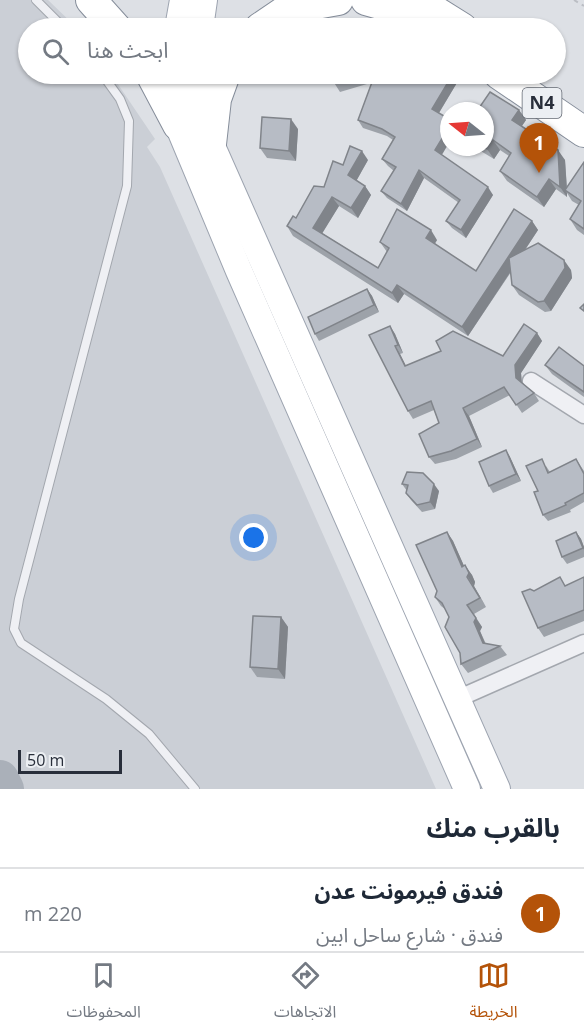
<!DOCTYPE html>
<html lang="ar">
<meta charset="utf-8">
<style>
:root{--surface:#fff;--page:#f6f6f7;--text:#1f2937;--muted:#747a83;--line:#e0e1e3;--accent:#b45309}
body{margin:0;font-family:"Open Sans","Noto Sans Arabic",sans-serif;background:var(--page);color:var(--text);direction:rtl}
.compass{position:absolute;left:440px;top:102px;width:54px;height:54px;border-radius:50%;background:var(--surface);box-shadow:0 2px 4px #0004;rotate:287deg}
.scale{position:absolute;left:18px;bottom:15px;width:104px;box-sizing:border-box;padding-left:6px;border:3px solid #282e3a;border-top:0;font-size:16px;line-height:21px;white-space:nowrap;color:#282e3a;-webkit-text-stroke:4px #eceff3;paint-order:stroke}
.you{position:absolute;left:254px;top:538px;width:21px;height:21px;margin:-15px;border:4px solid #fff;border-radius:50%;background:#1a73e8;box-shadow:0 0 0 9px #1a73e833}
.badge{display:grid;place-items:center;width:39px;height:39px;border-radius:50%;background:var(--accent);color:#fff;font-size:20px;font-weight:700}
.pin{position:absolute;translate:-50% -50px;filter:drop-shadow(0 2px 3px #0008)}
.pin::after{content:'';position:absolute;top:32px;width:21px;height:18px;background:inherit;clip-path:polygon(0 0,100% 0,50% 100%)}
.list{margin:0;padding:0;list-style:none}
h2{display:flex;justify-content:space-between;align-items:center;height:78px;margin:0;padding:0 24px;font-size:26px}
h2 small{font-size:20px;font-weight:400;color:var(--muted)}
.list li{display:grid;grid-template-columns:39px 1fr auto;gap:18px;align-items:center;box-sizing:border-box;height:84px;padding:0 24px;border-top:2px solid var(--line)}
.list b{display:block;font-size:22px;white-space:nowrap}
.list p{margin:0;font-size:20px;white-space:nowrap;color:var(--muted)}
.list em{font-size:20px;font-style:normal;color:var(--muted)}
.icon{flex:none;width:33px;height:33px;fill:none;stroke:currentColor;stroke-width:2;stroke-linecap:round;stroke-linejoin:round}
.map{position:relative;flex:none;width:584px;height:789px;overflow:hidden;direction:ltr}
.search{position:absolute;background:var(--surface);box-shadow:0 2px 4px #0004;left:18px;right:18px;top:18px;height:66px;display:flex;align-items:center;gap:15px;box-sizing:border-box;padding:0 21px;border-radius:33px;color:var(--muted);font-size:22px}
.sheet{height:162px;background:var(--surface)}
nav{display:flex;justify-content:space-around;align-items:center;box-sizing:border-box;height:84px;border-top:2px solid var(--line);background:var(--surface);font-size:16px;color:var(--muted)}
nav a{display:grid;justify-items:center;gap:3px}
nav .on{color:var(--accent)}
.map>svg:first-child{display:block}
.built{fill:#cbcfd6}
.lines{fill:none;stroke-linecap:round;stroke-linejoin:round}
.taxiway{stroke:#aab0b9;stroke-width:38}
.lane-casing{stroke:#a3a7ae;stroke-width:10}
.street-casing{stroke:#a3a7ae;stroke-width:19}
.primary-casing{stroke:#9da4b0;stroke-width:28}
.highway-casing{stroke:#858d9a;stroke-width:32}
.path{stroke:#bbbec4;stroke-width:2;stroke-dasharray:4.5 4.5;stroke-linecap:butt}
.lane{stroke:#eff0f4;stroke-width:8}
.street{stroke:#eff0f4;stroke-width:16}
.primary{stroke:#fff;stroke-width:26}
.highway{stroke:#fff;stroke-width:30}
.wall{fill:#9da2a9}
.shaded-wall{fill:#80848a}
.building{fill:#b7bcc5;stroke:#80848a;stroke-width:1.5}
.labels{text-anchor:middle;stroke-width:4.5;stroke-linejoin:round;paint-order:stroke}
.shield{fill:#eceff3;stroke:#636872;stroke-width:1.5}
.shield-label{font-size:18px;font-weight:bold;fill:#282e3a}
</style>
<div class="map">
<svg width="584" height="789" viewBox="0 0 584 789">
<rect width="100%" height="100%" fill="#dde0e5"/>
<!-- built -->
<path class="built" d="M0 0H48L77 28H28V74H111L155 139 147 147 160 167 436 789H0Z"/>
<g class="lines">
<!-- taxiway -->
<path class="taxiway" d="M0 779 5 789"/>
<!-- lane casing -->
<g class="lane-casing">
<g id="lane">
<path d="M36 0 64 28"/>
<path d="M102 74 120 99 129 121 127 186 19 599 14 629 21 643 106 699 149 734 195 789"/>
</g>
</g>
<!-- street casing -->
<g class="street-casing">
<g id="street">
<path d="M531 381 584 415"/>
<path d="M457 699 584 643"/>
</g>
</g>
<!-- primary casing -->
<g class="primary-casing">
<g id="primary">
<path d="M178 28 183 0"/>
<path d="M200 28 204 0"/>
<path d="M177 74 178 125 239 271 467 789"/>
<path d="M196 74 199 109 211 144 497 789"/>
</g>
</g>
<!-- highway casing -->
<g class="highway-casing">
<g id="highway">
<path d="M91 0 116 28"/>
<path d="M366 0 412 13 434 28"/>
<path d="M422 3 462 28"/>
<path d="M260 28 288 9 338 0"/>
<path d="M151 74 178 125"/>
<path d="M499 74 584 132"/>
<path d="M211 144 216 99 225 74"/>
</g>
</g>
<!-- path -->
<path class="path" d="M574 0 584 6"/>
<!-- lane -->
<use href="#lane" class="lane"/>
<!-- street -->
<use href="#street" class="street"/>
<!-- primary -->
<use href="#primary" class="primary"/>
<!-- highway -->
<use href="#highway" class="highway"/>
</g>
<!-- wall -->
<g class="wall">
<path d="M324 74H365L367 84 340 92 333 81 330 82Z"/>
<path d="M375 74H410L411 75 412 74H459L461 76 439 113 442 155 493 195 466 238 452 228 446 221 459 203 424 178 407 211 387 198 381 191 394 171 388 166 382 159 393 140 387 136 363 128 358 120Z"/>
<path d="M519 110 526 120 522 126 565 160 567 188 584 162V235L577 230 570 219 579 205 572 201 567 193V197L556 189 544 207 507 181 500 171 509 156 500 150 494 159 474 147H485Z"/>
<path d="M298 129 296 161 267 158 260 148Z"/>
<path d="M368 160 356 181 365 186 371 195 358 218 339 206 322 233 378 268 387 252 380 242 437 240 435 244 476 271 532 221 538 230 525 250 571 270 572 278 551 311 545 312 519 295 512 285 511 272 468 336 404 294 398 303 293 236 287 226 296 218 324 187Z"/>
<path d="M367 289 372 296 379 312 319 341 315 334Z"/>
<path d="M390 326 395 334 403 353 400 354 406 366 503 356 537 333 542 341 521 373 522 383 534 393 539 401 522 413 510 395 469 416 482 447 456 459 435 464 429 457 439 423 434 410 413 419 408 411Z"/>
<path d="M545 365 584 366V397L552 374Z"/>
<path d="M506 450 510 457 521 481 493 493 489 486Z"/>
<path d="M576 459 584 471V502L570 510 571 512 548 521 543 515 538 491 546 466 550 472Z"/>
<path d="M402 484 439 491 435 509 422 512 411 500 406 493 407 491Z"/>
<path d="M447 532 453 541 464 566 472 575 475 582 474 586 486 607 474 614 482 627 480 631 486 644 500 646 507 655 468 673 461 664 460 653 449 617 445 609 441 606 435 597 437 591Z"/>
<path d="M576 532 581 539 584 547V557L567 564 562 557Z"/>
<path d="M584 577V621L544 637 538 628 534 591 566 586Z"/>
<path d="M281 617 288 627 285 679 257 677 250 667Z"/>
</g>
<!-- shaded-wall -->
<g class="shaded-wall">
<path d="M360 74H365L367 84Z"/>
<path d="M453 74H459L461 76 437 116 432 109Z"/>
<path d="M519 110 526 120 519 130 512 120Z"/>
<path d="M291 119 298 129 296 161 289 151Z"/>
<path d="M449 127V143L440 158 435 150Z"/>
<path d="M493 140 500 150 494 159 487 149Z"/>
<path d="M558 150 565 160 567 192 565 190 567 193V197L560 187Z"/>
<path d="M362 151 368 160 354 185 348 175Z"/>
<path d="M419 170 424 178 407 211 401 204Z"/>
<path d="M549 179 556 189 544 207 537 197Z"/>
<path d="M365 186 371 195 358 218 351 208Z"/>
<path d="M488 187 493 195 466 238 461 230Z"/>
<path d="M332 197 339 206 320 237 313 228Z"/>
<path d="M532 221 538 230 468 336 462 327Z"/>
<path d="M431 230 437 240 432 247 426 238Z"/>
<path d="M564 260 571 270 572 278 551 311 544 301Z"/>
<path d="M397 285 404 294 398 303 392 293Z"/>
<path d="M367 289 372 296 379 312 374 305Z"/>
<path d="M390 326 395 334 403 353 398 345Z"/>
<path d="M537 333 542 341 521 373 522 386 516 378 515 365Z"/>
<path d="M395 346 400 354 410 374 405 366Z"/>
<path d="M463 408 469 416 482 447 477 439Z"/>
<path d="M506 450 510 457 521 481 516 474Z"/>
<path d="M434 484 439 491 435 509 430 502Z"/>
<path d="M447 532 453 541 468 575 465 565 472 575 475 582 474 586 486 607 462 567Z"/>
<path d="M576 532 581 539 584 547V550Z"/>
<path d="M467 605 482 627 480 631 489 653 483 643Z"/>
<path d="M281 617 288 627 285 679 278 669Z"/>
</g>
<!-- building -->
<g class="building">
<path d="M331 74H360L333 82Z"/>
<path d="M375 74H408L410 77 412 74H453L432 109 449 119V127L435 150 488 187 461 230 446 221 460 200 419 170 401 204 381 191 396 167 382 159 395 137 382 129 358 120Z"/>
<path d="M490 92 519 110 512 120 558 150 560 187 549 179 537 197 500 171 511 153 493 140 487 149 484 147H485V111H477Z"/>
<path d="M262 117 291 119 289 151 260 148Z"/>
<path d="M350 146 362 151 348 175 365 186 351 208 332 197 313 228 378 268 389 248 380 242 397 209 431 230 426 238 476 271 514 209 532 221 462 327 397 285 392 293 287 226 293 216 296 218 314 186 324 187 333 161 343 165Z"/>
<path d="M584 162V229L570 219 581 201 565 190Z"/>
<path d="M538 243 564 260 565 268 544 301 538 302 512 285 509 258Z"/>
<path d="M367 289 374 305 315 334 308 317Z"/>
<path d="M584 304V311L580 308Z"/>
<path d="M524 324 537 333 515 365 516 378 534 393 516 405 504 387 463 408 477 439 451 451 429 457 419 434 439 423 431 401 408 411 369 335 390 326 398 345 395 346 405 366 441 351 436 341 453 331 503 356Z"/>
<path d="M559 347 584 366V392L545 365Z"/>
<path d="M506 450 516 474 489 486 479 462Z"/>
<path d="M542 459 548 473 576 459 584 474V493L565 503 566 505 543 515 534 492 538 491 526 466Z"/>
<path d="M407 472 423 473 434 484 430 502 417 505 406 493 408 485 402 484Z"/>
<path d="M447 532 462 567 465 565 469 573 467 577 480 598 467 605 476 618 474 622 483 643 500 646 461 664 460 653 445 627 449 617 442 603 435 597 437 591 416 545Z"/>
<path d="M576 532 583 548 562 557 556 541Z"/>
<path d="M560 577 565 586 584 577V610L538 628 522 592 530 589 534 591Z"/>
<path d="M253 616 281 617 278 669 250 667Z"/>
</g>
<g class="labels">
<!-- shield labels -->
<rect class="shield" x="522.5" y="88" width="39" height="30" rx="4.5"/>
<g class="shield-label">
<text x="542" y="109">N4</text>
</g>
</g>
</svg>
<svg class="compass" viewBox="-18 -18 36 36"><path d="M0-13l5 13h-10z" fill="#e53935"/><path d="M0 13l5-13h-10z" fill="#747a83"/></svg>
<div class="scale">50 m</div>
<div class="you"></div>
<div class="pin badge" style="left:539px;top:173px">1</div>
<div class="search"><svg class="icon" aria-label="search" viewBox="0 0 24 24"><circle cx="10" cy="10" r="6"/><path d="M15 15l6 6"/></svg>ابحث هنا</div>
</div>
<section class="sheet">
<h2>بالقرب منك<small></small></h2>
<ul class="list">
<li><span class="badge">1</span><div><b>فندق فيرمونت عدن</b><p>فندق · شارع ساحل ابين</p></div><em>220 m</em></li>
</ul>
</section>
<nav>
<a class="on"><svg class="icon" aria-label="map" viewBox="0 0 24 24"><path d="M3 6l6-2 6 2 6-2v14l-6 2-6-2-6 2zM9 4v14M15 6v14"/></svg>الخريطة</a>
<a><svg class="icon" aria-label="directions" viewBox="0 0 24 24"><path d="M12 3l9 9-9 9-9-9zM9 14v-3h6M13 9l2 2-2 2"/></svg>الاتجاهات</a>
<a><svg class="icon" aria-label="saved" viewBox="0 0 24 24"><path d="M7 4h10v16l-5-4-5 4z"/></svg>المحفوظات</a>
</nav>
